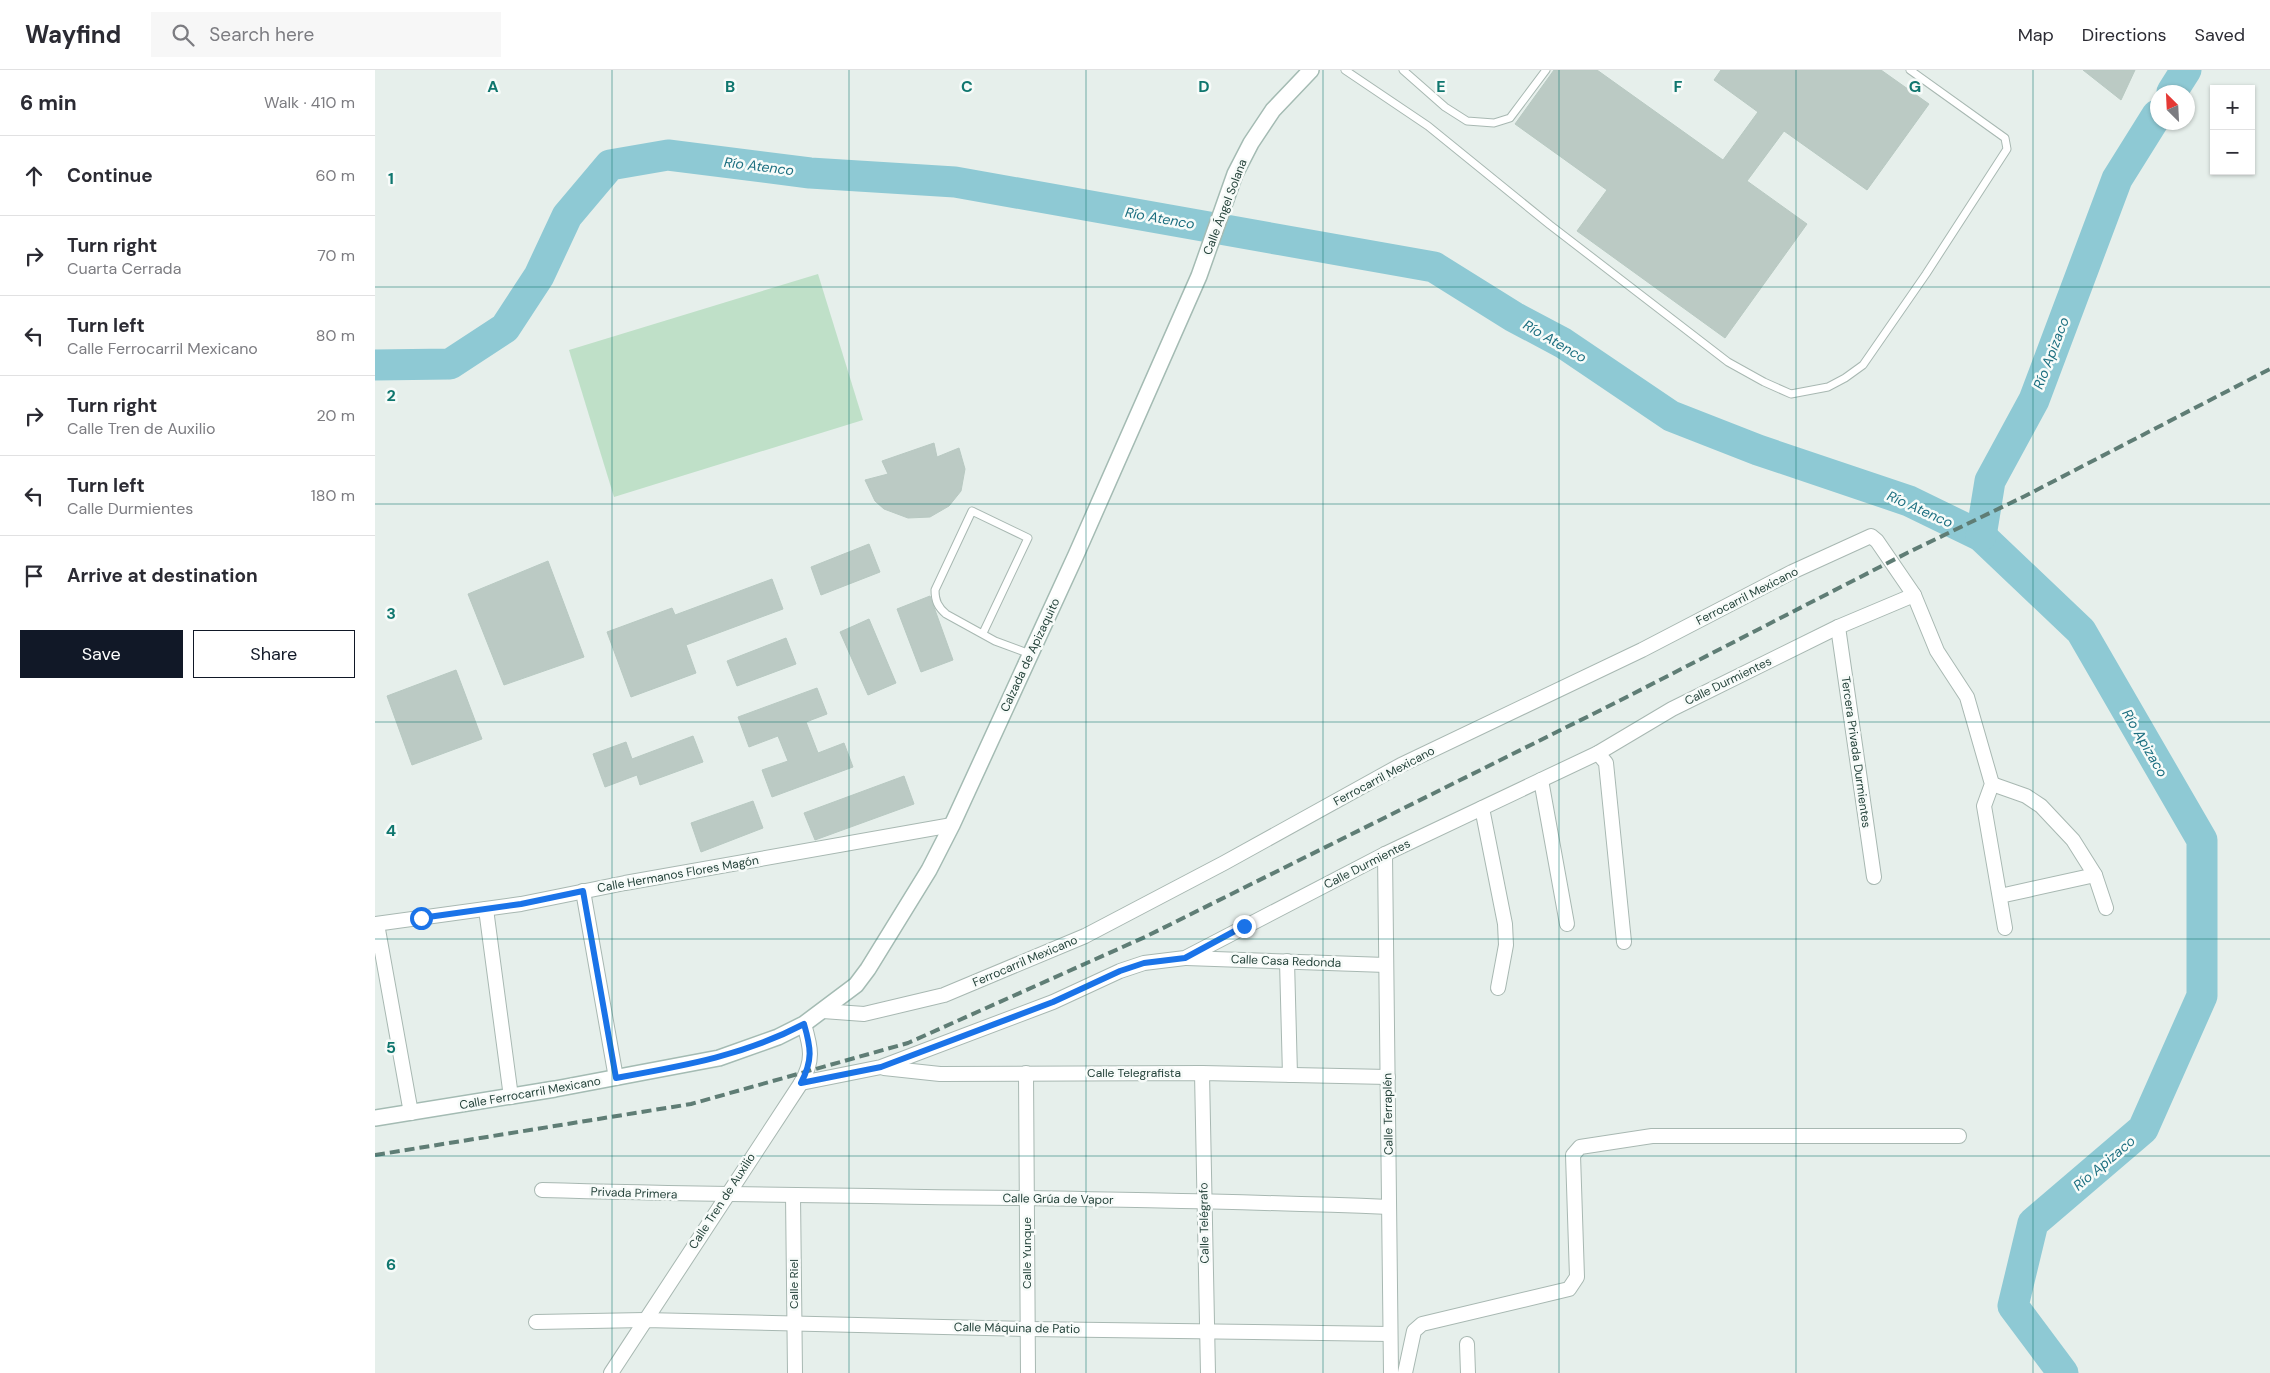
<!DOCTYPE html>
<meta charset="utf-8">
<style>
:root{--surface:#fff;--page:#f7f7f7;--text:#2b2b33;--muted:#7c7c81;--line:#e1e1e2;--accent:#111827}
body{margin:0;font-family:"DM Sans",sans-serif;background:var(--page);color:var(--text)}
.controls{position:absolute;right:15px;top:15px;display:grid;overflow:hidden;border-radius:0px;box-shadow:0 1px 4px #0004}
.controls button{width:45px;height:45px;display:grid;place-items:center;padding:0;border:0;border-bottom:1px solid var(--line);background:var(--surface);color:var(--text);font:25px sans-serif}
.compass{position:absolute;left:1775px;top:15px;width:45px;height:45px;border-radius:50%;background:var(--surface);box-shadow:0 1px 4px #0004;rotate:336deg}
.stop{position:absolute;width:15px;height:15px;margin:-11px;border:4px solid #1a73e8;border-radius:50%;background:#fff}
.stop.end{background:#1a73e8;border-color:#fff;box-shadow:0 1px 5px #0008}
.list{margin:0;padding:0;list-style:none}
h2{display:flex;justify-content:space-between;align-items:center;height:65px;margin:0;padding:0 20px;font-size:21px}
h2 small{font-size:16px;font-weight:400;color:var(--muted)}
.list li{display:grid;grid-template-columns:32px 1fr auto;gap:15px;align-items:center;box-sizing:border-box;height:80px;padding:0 20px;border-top:1px solid var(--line)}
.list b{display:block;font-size:19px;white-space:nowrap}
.list p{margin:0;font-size:16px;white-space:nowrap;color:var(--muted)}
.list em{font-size:16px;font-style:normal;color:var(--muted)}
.actions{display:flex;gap:10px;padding:15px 20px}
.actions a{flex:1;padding:11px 0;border:1px solid var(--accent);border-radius:0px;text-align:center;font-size:18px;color:var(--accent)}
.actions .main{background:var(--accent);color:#fff}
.icon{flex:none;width:28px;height:28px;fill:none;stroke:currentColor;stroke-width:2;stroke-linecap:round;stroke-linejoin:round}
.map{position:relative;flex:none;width:1895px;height:1303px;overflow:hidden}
header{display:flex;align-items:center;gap:30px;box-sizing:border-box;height:70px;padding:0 25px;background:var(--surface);border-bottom:1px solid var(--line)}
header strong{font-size:24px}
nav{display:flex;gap:28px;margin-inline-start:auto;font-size:18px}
.search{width:350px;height:45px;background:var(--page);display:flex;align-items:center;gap:12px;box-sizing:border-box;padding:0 18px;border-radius:0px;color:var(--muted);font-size:19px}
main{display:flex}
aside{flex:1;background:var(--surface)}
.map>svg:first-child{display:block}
.green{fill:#bfe0c8}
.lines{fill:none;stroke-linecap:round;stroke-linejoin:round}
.river{stroke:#8ec9d4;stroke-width:31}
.building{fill:#bbcac4;stroke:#b8c9c2}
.lane-casing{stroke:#a8b8b2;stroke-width:9}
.street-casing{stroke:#a8b8b2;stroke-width:16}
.secondary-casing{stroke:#a4bbb3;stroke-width:18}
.lane{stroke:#fff;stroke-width:7}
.street{stroke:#fff;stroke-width:14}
.secondary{stroke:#fff;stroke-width:15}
.rail{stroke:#5f7d75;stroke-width:4;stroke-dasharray:10 5;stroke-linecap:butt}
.route{stroke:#1a73e8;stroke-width:6}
.grid{fill:none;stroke:#0f766e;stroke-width:1;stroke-opacity:0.55}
.labels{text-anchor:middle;stroke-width:5;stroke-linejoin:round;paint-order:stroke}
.street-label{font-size:12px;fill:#24423a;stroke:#f7fbf9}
.water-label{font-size:14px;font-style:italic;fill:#1c6f80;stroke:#f7fbf9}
.grid-label{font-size:16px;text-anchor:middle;font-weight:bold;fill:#0f766e;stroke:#f7fbf9;stroke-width:5;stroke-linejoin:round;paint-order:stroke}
</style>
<header>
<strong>Wayfind</strong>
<div class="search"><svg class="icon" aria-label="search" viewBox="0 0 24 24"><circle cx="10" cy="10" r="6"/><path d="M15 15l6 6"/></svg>Search here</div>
<nav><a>Map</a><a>Directions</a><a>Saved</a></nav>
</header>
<main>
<aside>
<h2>6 min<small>Walk · 410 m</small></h2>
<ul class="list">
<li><svg class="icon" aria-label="ahead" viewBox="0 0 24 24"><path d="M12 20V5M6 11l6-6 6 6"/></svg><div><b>Continue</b></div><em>60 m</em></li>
<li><svg class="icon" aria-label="right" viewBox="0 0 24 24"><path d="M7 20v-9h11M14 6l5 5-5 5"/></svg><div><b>Turn right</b><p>Cuarta Cerrada</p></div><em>70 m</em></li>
<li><svg class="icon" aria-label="left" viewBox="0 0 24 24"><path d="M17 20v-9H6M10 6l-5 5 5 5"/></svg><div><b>Turn left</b><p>Calle Ferrocarril Mexicano</p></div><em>80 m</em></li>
<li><svg class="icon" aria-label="right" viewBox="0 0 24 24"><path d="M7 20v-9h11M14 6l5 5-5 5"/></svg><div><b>Turn right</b><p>Calle Tren de Auxilio</p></div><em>20 m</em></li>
<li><svg class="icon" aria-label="left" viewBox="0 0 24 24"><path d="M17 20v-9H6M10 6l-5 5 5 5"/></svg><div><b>Turn left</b><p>Calle Durmientes</p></div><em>180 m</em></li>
<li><svg class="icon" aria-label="arrive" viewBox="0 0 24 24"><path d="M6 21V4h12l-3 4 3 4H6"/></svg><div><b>Arrive at destination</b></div></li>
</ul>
<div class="actions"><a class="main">Save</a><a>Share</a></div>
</aside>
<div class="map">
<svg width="1895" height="1303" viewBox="0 0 1895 1303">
<rect width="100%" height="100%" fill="#e6efeb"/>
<!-- green -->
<path class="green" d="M443 204 488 350 239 427 194 280Z"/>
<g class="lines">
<!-- river -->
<g class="river">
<path d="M1797 22 1811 0"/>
<path d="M0 295 75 294 130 258 164 206 192 146 235 95 293 85 435 103 580 112 1059 197 1139 247 1188 273 1296 346 1383 380 1534 431 1606 466 1706 561 1827 770V926L1768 1059 1658 1153 1638 1236 1688 1303"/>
<path d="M1606 466 1615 411 1659 330 1742 109 1782 45"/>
</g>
</g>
<!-- building -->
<g class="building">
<path d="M1179 0H1222L1348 90 1383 42 1339 10 1346 0H1506L1554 34 1492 120 1409 61 1372 111 1432 154 1350 268 1202 161 1232 120 1140 54Z"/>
<path d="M1708 0H1760L1746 30Z"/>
<path d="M559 373 562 387 584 378 590 399 586 421 574 436 555 447 533 448 509 439 500 431 490 410 513 404 507 391Z"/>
<path d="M494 474 505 502 446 525 436 497Z"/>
<path d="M173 491 209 587 129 615 93 524Z"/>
<path d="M397 509 408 539 311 575 321 603 256 627 232 562 297 538 300 545Z"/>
<path d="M555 526 578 590 546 602 522 539Z"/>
<path d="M494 549 521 613 493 625 465 562Z"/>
<path d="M411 568 421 594 362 616 352 591Z"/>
<path d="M81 600 107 669 37 695 12 626Z"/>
<path d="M442 618 452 644 431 652 443 683 469 673 478 697 397 727 387 700 413 691 403 666 374 677 363 647Z"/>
<path d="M318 666 328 692 265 715 262 705 230 717 218 684 251 672 257 689Z"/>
<path d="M529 706 539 734 440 770 429 743Z"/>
<path d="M378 731 388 758 326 782 316 753Z"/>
</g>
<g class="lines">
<!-- lane casing -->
<g class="lane-casing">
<g id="lane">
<path d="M970 0 1053 56 1175 155 1353 292 1389 312 1416 324 1453 317 1470 308 1488 295 1551 204 1632 79 1630 68 1535 0"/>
<path d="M1028 0 1070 37 1092 51 1119 53 1135 48 1171 0"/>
<path d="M608 563 653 468 597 441 560 520C560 531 563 537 571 544L620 571 655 584"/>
</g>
</g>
<!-- street casing -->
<g class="street-casing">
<g id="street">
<path d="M1463 557 1499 807"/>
<path d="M1223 683 1231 693 1249 872"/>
<path d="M1166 710 1192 854"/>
<path d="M1617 714 1651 726 1666 736 1698 770 1720 805 1731 838"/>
<path d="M1107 738 1130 854 1131 875 1123 918"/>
<path d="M1010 784 1016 1303"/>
<path d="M208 821 241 1008"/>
<path d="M1625 826 1720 805"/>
<path d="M111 839 136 1027"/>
<path d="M0 854 146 834 250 813 577 755"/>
<path d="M2 854 36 1043"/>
<path d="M811 888 1011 895"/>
<path d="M912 891 915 1005"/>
<path d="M448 941 489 944 569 925 710 866 849 793 1026 695 1267 580 1417 502 1496 466 1502 471 1539 525 1562 581 1592 627 1617 714 1609 736 1630 858"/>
<path d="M509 998 565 1004 827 1003 1013 1007"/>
<path d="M651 1003 653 1303"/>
<path d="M827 1003 833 1303"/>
<path d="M426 1013 506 997 678 932 745 901 769 893 810 888 1010 784 1223 683 1297 639 1463 557 1539 525"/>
<path d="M167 1120C449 1128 732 1126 1014 1137"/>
<path d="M418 1125 420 1303"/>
<path d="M161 1252 270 1250 653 1259 1015 1264"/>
<path d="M1092 1274 1093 1303"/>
<path d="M236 1303 426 1013C439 990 436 978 429 954"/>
<path d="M1030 1303 1039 1261 1047 1254 1194 1219 1202 1207 1198 1085 1205 1077 1277 1066H1584"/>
</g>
</g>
<!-- secondary casing -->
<g class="secondary-casing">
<path id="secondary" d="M0 1048 180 1019 344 988 403 967 429 954 481 915 493 899 554 800 577 755 701 485 824 206 860 104 876 73 898 40 936 0"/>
</g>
<!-- lane -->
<use href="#lane" class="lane"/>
<!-- street -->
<use href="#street" class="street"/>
<!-- secondary -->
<use href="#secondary" class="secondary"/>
<!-- rail -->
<path class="rail" d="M0 1085 316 1034 533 973 770 867 1244 631 1532 483 1650 426 1895 299"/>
</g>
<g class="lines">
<!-- route -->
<path class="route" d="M46 848 146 834 208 821 241 1008C308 996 368 986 429 954 436 978 438 990 426 1013L506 997 678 932 745 901 769 893 810 888 869 856"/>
</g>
<!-- grid -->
<path class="grid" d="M237 0V1303M474 0V1303M711 0V1303M948 0V1303M1184 0V1303M1421 0V1303M1658 0V1303M0 217H1895M0 434H1895M0 652H1895M0 869H1895M0 1086H1895"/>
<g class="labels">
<!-- street labels -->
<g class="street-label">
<text transform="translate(850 137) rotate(-69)" y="4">Calle Ángel Solana</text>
<text transform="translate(1372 526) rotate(-27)" y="4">Ferrocarril Mexicano</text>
<text transform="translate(655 585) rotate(-65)" y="4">Calzada de Apizaquito</text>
<text transform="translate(1353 611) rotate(-26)" y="4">Calle Durmientes</text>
<text transform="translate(1481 682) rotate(82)" y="4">Tercera Privada Durmientes</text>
<text transform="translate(1009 706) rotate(-28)" y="4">Ferrocarril Mexicano</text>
<text transform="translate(992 794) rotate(-27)" y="4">Calle Durmientes</text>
<text transform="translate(303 804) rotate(-10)" y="4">Calle Hermanos Flores Magón</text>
<text transform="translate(650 891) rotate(-23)" y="4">Ferrocarril Mexicano</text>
<text transform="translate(911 891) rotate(2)" y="4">Calle Casa Redonda</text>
<text x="759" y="1007">Calle Telegrafista</text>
<text transform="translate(155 1023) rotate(-10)" y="4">Calle Ferrocarril Mexicano</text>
<text transform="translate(1013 1044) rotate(-91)" y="4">Calle Terraplén</text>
<text transform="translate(259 1123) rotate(2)" y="4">Privada Primera</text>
<text transform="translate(683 1129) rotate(1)" y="4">Calle Grúa de Vapor</text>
<text transform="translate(347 1131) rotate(-57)" y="4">Calle Tren de Auxilio</text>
<text transform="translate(829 1153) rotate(-91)" y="4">Calle Telégrafo</text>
<text transform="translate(652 1183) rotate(-90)" y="4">Calle Yunque</text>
<text transform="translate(419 1214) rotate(-90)" y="4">Calle Riel</text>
<text transform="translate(642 1258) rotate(1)" y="4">Calle Máquina de Patio</text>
</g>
<!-- water labels -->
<g class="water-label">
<text transform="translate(384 96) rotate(7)" y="5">Río Atenco</text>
<text transform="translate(785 148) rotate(10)" y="5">Río Atenco</text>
<text transform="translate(1180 271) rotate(30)" y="5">Río Atenco</text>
<text transform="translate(1676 283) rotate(-69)" y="5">Río Apizaco</text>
<text transform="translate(1545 439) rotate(24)" y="5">Río Atenco</text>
<text transform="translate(1770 673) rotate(60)" y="5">Río Apizaco</text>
<text transform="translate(1729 1093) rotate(-40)" y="5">Río Apizaco</text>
</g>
</g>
<g class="grid-label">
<text x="118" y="22">A</text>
<text x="355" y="22">B</text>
<text x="592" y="22">C</text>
<text x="829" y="22">D</text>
<text x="1066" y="22">E</text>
<text x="1303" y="22">F</text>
<text x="1540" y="22">G</text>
<text x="16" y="114">1</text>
<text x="16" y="331">2</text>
<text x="16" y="549">3</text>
<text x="16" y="766">4</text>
<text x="16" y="983">5</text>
<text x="16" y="1200">6</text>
</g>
</svg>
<div class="controls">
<button>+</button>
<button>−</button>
</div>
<svg class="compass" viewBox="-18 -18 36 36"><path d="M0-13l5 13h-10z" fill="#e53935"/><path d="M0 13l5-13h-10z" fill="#7c7c81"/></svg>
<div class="stop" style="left:46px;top:848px"></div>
<div class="stop end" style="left:869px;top:856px"></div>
</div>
</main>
